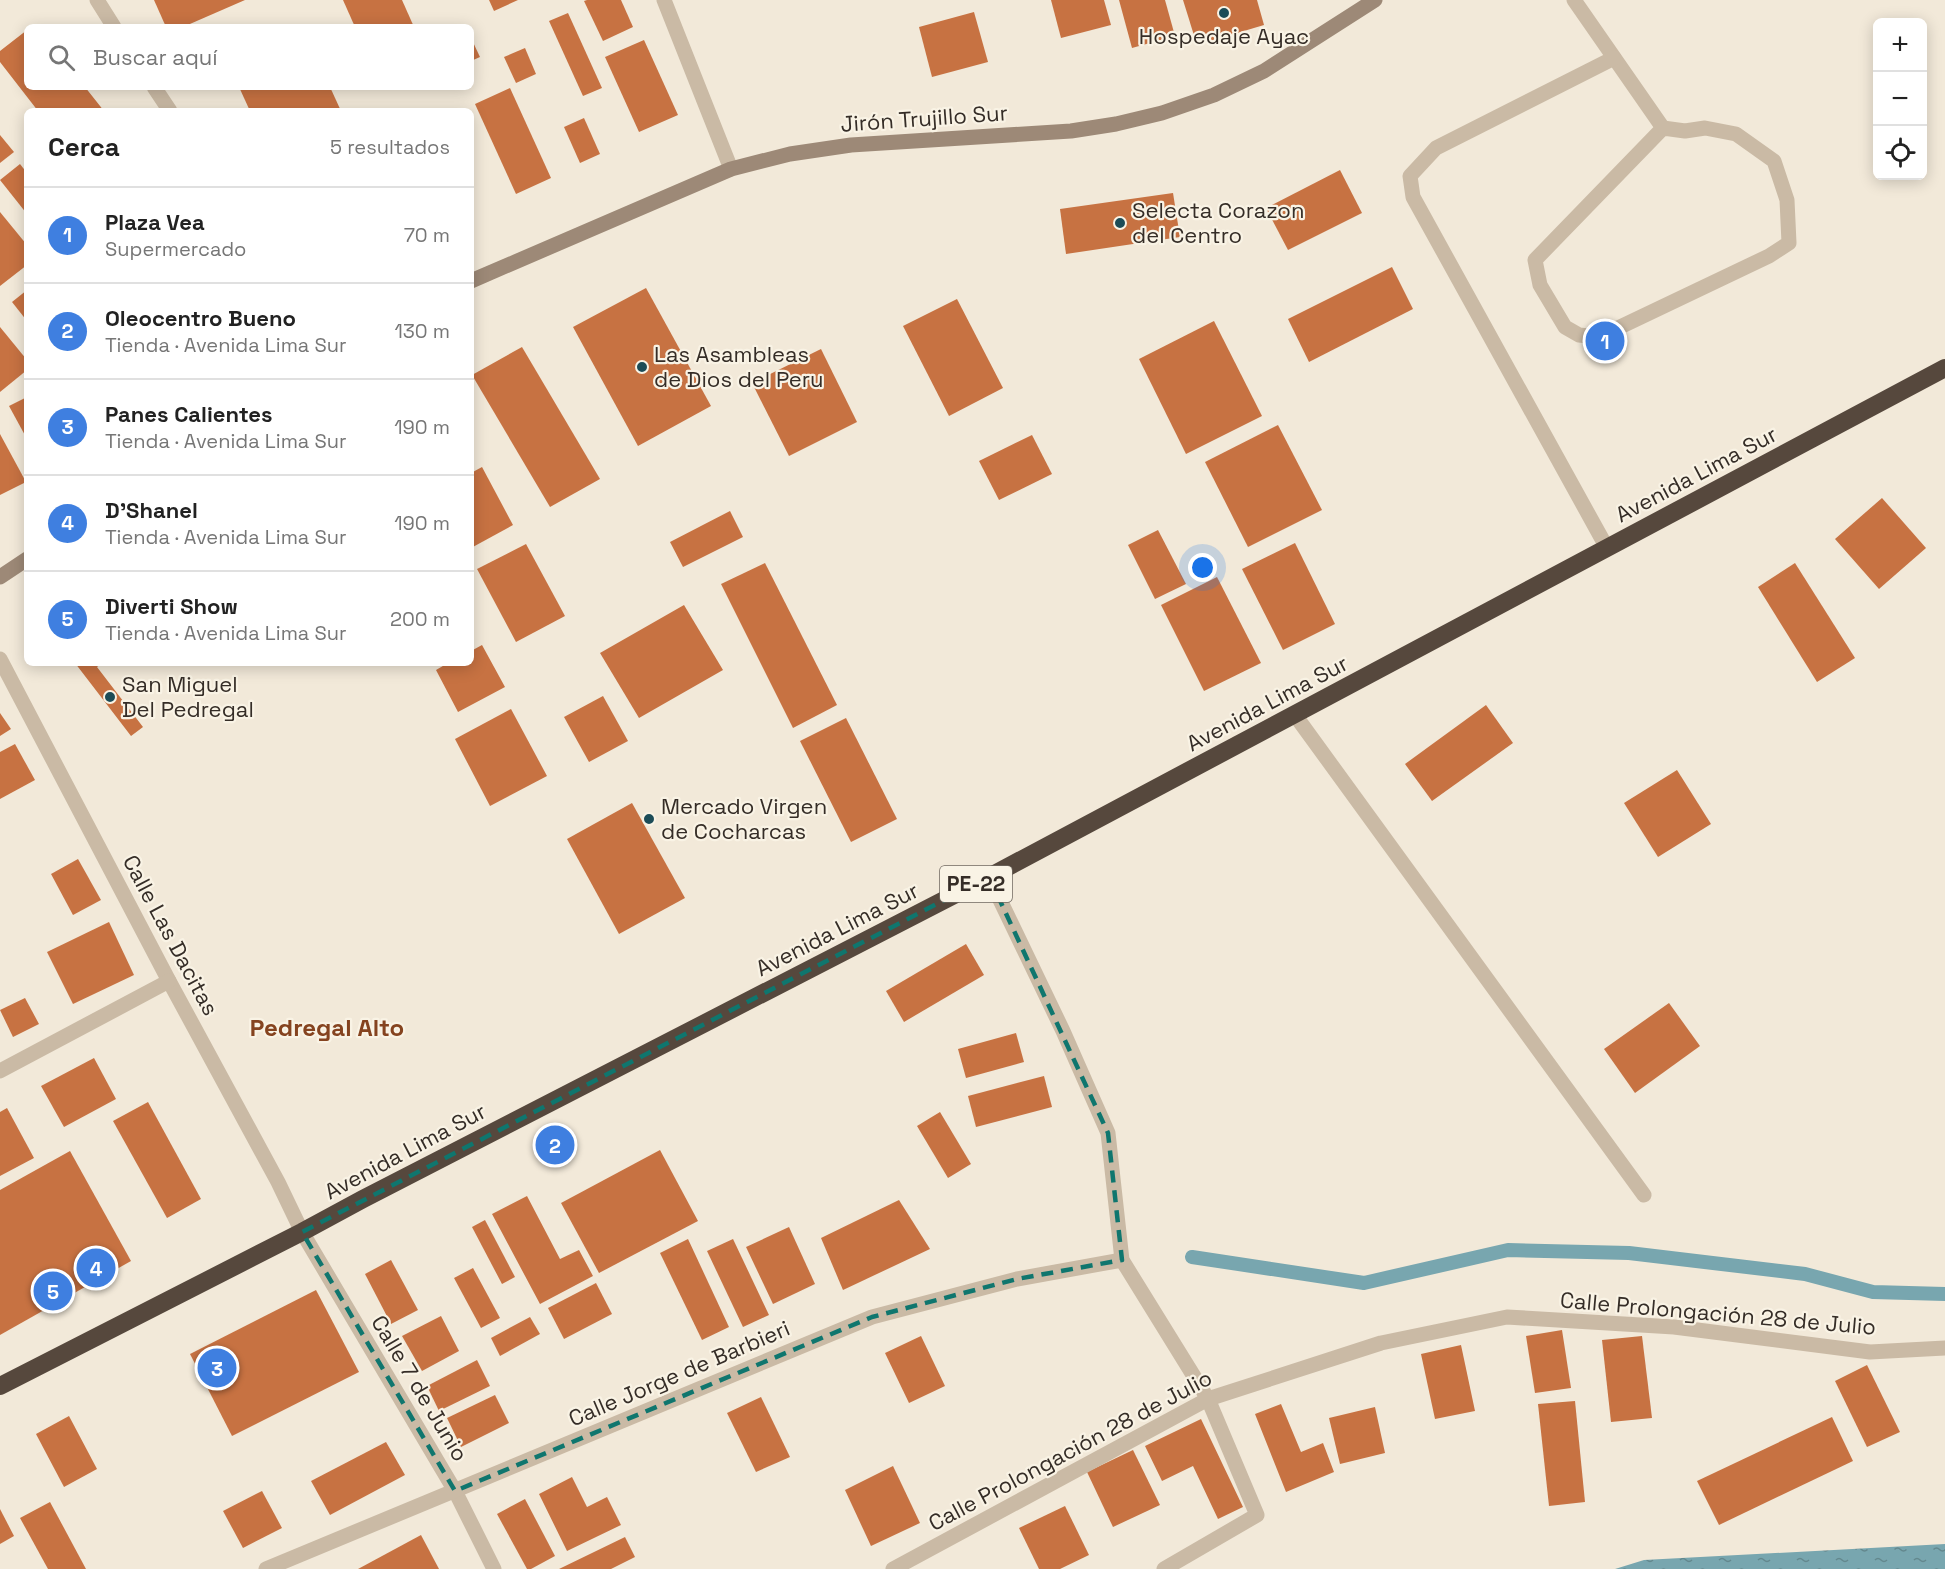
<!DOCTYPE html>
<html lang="es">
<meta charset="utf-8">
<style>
:root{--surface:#fff;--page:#f2f2f2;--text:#222;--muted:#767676;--line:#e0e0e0;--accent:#1a73e8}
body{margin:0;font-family:"Space Grotesk",sans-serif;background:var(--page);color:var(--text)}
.controls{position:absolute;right:18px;top:18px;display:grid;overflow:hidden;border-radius:9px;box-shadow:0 3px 15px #0003}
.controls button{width:54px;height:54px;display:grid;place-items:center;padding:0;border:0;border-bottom:2px solid var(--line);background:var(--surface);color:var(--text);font:30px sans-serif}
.you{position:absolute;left:1203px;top:568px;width:21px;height:21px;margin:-15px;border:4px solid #fff;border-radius:50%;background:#1a73e8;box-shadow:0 0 0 9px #1a73e833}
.badge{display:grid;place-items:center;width:39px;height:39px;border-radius:50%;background:var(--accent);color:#fff;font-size:20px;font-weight:700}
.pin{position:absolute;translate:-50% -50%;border:3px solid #fff;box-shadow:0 2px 6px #0006}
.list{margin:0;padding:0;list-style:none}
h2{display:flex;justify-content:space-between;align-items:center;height:78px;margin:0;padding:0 24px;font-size:26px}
h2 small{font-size:20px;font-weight:400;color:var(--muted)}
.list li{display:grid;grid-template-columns:39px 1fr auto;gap:18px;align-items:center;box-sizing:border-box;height:96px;padding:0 24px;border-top:2px solid var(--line)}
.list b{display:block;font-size:22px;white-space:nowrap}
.list p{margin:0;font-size:20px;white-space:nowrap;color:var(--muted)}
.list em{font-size:20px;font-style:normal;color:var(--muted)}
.icon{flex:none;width:33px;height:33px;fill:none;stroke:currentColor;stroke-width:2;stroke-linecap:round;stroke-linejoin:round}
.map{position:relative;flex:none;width:1945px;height:1569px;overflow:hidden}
.search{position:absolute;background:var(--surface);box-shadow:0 3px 15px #0003;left:24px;top:24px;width:450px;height:66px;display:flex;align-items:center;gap:15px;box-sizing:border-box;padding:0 21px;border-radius:9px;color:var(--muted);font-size:22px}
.panel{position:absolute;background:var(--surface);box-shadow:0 3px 15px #0003;left:24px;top:108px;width:450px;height:558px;border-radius:9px}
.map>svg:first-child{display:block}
.water{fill:url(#water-ripples)}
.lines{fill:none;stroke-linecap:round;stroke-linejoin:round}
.stream{stroke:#78a6af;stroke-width:14}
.building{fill:#c77242}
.lane{stroke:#cabaa5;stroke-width:15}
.street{stroke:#cabaa5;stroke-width:15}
.secondary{stroke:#9d8977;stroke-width:15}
.highway{stroke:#56483d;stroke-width:18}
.marked{fill:none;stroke:#0f766e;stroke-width:4.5;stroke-dasharray:12 8;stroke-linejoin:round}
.poi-dot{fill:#1c4c57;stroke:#f9f3e5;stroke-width:2}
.labels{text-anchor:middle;stroke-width:4.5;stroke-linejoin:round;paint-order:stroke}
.shield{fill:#f9f3e5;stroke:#706860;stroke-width:1.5}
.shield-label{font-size:21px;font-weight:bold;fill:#352d27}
.poi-label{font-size:22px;fill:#352d27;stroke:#f9f3e5;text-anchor:start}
.street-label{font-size:22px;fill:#352d27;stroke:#f9f3e5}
.neighbourhood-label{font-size:24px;font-weight:bold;fill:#85431f;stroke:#f9f3e5}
</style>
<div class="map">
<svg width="1945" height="1569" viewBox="0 0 1945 1569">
<defs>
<pattern id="water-ripples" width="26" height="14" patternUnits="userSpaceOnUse" patternTransform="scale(1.5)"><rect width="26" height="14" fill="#78a6af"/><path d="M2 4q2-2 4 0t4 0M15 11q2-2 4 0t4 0" fill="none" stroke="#63888e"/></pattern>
</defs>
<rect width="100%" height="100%" fill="#f2e9d9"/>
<!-- water -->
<path class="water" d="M1945 1544V1569H1615L1644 1560Z"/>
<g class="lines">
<!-- stream -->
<path class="stream" d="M1192 1257 1364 1283 1508 1250 1629 1253 1805 1274 1873 1292 1945 1294"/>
</g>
<!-- building -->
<g class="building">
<path d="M154 0H245L183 27H166Z"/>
<path d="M343 0H402L414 27H355Z"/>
<path d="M489 0H518L494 11Z"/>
<path d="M587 0H621L633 27 603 41 584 1Z"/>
<path d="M1051 0H1104L1111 25 1061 38Z"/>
<path d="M1119 0H1165L1175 36 1132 48Z"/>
<path d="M1183 0H1257L1264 25 1197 45Z"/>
<path d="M974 12 988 62 932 77 919 27Z"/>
<path d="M568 13 602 88 583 96 549 21Z"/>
<path d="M27 30V87H85L104 111H38L0 62V51Z"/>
<path d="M471 38 480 57 471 61Z"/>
<path d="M644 40 678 115 639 132 605 57Z"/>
<path d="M525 48 536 74 516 83 504 57Z"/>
<path d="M239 87H330L341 111H250Z"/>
<path d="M510 88 551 178 516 194 475 104Z"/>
<path d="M584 118 600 154 580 163 564 127Z"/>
<path d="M0 135 14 152 0 163Z"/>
<path d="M20 164 27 173V214L0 180Z"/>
<path d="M1340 170 1362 213 1288 250 1266 208Z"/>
<path d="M1173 193 1180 237 1066 254 1060 209Z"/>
<path d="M0 212 27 245V265L0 286Z"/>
<path d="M1392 267 1413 309 1309 362 1288 319Z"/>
<path d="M646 288 711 406 638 446 573 327Z"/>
<path d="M27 290V321L12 302Z"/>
<path d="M957 299 1003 388 949 416 903 326Z"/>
<path d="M1214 321 1262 416 1186 454 1139 359Z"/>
<path d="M0 327 27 360V370L0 392Z"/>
<path d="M522 347 600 479 550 507 472 375Z"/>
<path d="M821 349 857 422 789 456 752 383Z"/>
<path d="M27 397V439L9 406Z"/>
<path d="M1278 425 1322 510 1248 547 1205 462Z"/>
<path d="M0 434 26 482 0 495Z"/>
<path d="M1032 435 1052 474 999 500 979 461Z"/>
<path d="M482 467 513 525 471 548V473Z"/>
<path d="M1882 498 1926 548 1879 589 1835 539Z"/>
<path d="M730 511 743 537 683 567 670 542Z"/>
<path d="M1158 530 1186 584 1155 599 1128 545Z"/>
<path d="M1295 543 1335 624 1283 650 1242 569Z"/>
<path d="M526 544 565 616 516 642 477 569Z"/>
<path d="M765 563 837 705 793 728 721 584Z"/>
<path d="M1795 563 1855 658 1817 682 1758 587Z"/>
<path d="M1217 577 1261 663 1204 691 1161 605Z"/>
<path d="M684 605 723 670 639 718 600 653Z"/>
<path d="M482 645 505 687 458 712 436 670 448 663H471V651Z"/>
<path d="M75 663H102L97 667 143 727 131 736Z"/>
<path d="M603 696 628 741 589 762 564 717Z"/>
<path d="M1486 705 1513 743 1432 801 1405 764Z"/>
<path d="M511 709 547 776 490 806 455 739Z"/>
<path d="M0 713 11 729 0 736Z"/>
<path d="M846 718 897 819 851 842 800 741Z"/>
<path d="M15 744 35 780 0 799V752Z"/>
<path d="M1677 770 1711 824 1658 857 1624 803Z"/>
<path d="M632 803 685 898 619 934 567 839Z"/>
<path d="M78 859 101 900 73 915 51 874Z"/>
<path d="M109 922 134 975 73 1004 47 952Z"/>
<path d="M966 944 984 975 904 1022 886 991Z"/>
<path d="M25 998 39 1024 13 1037 0 1010Z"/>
<path d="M1669 1003 1700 1046 1635 1093 1604 1049Z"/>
<path d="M1016 1033 1024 1062 966 1078 958 1049Z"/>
<path d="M94 1058 116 1099 64 1127 41 1086Z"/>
<path d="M1044 1076 1052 1107 976 1127 968 1096Z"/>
<path d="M148 1102 201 1199 167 1218 113 1121Z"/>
<path d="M7 1108 34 1158 0 1176V1112Z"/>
<path d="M940 1112 971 1164 948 1178 917 1126Z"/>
<path d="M660 1150 698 1221 599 1273 561 1203Z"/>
<path d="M70 1151 131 1261 0 1335V1190Z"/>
<path d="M527 1196 560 1259 579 1250 593 1276 540 1304 492 1214Z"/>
<path d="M899 1200 930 1249 843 1290 821 1238Z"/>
<path d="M485 1220 515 1277 502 1284 472 1227Z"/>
<path d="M789 1227 815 1284 773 1304 746 1247Z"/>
<path d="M688 1239 729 1327 702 1340 660 1253Z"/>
<path d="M733 1239 769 1315 743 1327 707 1251Z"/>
<path d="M391 1260 418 1310 391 1324 365 1274Z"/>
<path d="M473 1268 500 1318 481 1328 454 1278Z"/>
<path d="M596 1283 612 1314 564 1339 548 1308Z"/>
<path d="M316 1290 359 1372 232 1436 190 1354Z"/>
<path d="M441 1316 459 1351 422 1371 402 1336Z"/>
<path d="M530 1317 540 1334 500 1356 491 1338Z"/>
<path d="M1562 1330 1571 1388 1535 1393 1526 1336Z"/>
<path d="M921 1336 945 1386 909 1403 885 1353Z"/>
<path d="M1642 1336 1652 1418 1611 1422 1602 1340Z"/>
<path d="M1461 1345 1475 1411 1435 1419 1421 1354Z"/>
<path d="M477 1360 490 1386 439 1411 427 1386Z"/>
<path d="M1867 1365 1900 1432 1867 1447 1835 1381Z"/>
<path d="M495 1395 509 1423 461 1447 447 1418Z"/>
<path d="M761 1397 790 1457 756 1472 727 1413Z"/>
<path d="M1575 1401 1585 1502 1549 1506 1538 1404Z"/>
<path d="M1281 1404 1301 1452 1323 1443 1334 1472 1286 1492 1255 1414Z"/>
<path d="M1375 1407 1385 1453 1340 1464 1329 1418Z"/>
<path d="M69 1416 97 1469 64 1487 36 1434Z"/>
<path d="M1832 1417 1853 1461 1719 1525 1697 1481Z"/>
<path d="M1201 1419 1243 1507 1218 1519 1193 1466 1162 1481 1145 1446Z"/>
<path d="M386 1442 405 1475 330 1515 311 1481Z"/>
<path d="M1133 1450 1160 1505 1113 1527 1087 1472Z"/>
<path d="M893 1466 920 1523 871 1546 845 1490Z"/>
<path d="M572 1477 587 1507 607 1497 621 1525 567 1551 539 1494Z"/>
<path d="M262 1491 282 1528 243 1548 223 1511Z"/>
<path d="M525 1499 555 1556 531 1569H527L497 1514Z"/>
<path d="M50 1502 86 1569H48L20 1518Z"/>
<path d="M1065 1506 1089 1555 1060 1569H1039L1019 1528Z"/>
<path d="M0 1509 14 1536 0 1544Z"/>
<path d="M421 1535 439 1569H358Z"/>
<path d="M625 1537 635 1557 611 1569H559Z"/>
</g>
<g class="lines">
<!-- lane -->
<g class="lane">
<path d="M1574 0 1663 128 1685 131 1705 128 1736 134 1774 161 1787 200 1789 243 1769 256 1599 337 1579 335 1565 327 1540 285 1535 260 1663 128"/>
<path d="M1607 548 1413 197 1410 176 1436 148 1614 58"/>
<path d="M1164 1569 1257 1515 1208 1399"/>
</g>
<!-- street -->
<g class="street">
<path d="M97 0 114 27"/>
<path d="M664 0 731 169"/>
<path d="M154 87 170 111"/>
<path d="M0 659 169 981 278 1182 302 1232 455 1491 494 1569"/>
<path d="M1295 715 1644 1195"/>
<path d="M989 877 1063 1031 1108 1133 1122 1260 1208 1399"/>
<path d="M0 1071 169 981"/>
<path d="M266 1569 872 1317 1017 1279 1122 1260"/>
<path d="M893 1569 1208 1399 1381 1343 1507 1317 1674 1327 1870 1352 1945 1348"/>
</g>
<!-- secondary -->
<g class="secondary">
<path d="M471 281 731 169 790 154 851 145 1071 131 1116 124 1162 113 1214 95 1264 71 1375 0"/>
<path d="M0 577 27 559"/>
</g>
<!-- highway -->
<path class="highway" d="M0 1386 302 1232 363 1199 989 877 1945 368"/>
</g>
<!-- marked area -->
<path class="marked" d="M989 877 1108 1133 1122 1260 1017 1279 872 1317 455 1491 302 1232Z"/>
<!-- markers -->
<g class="poi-dot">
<circle cx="1224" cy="13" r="6"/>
<circle cx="1120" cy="223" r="6"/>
<circle cx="642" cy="367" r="6"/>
<circle cx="110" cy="697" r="6"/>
<circle cx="649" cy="819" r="6"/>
</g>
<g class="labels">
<!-- shield labels -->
<rect class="shield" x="940" y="866" width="72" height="36" rx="4.5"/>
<g class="shield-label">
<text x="976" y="891">PE-22</text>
</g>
<!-- poi labels -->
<g class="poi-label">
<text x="1224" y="44" text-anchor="middle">Hospedaje Ayac</text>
<text x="1132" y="218">Selecta Corazon<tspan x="1132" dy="25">del Centro</tspan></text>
<text x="654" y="362">Las Asambleas<tspan x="654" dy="25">de Dios del Peru</tspan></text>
<text x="122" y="692">San Miguel<tspan x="122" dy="25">Del Pedregal</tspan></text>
<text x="661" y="814">Mercado Virgen<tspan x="661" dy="25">de Cocharcas</tspan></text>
</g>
<!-- street labels -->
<g class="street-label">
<text transform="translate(924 118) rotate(-4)" y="8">Jirón Trujillo Sur</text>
<text transform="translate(1696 474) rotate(-28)" y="8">Avenida Lima Sur</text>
<text transform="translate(1267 703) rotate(-28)" y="8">Avenida Lima Sur</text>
<text transform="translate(837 929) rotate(-27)" y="8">Avenida Lima Sur</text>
<text transform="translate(171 935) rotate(62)" y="8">Calle Las Dacitas</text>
<text transform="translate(405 1151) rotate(-28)" y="8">Avenida Lima Sur</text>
<text transform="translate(1718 1313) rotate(5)" y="8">Calle Prolongación 28 de Julio</text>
<text transform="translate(679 1373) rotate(-23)" y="8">Calle Jorge de Barbieri</text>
<text transform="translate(420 1388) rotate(59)" y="8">Calle 7 de Junio</text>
<text transform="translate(1070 1450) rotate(-28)" y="8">Calle Prolongación 28 de Julio</text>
</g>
<!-- neighbourhood labels -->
<g class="neighbourhood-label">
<text x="327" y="1036">Pedregal Alto</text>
</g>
</g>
</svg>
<div class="controls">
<button>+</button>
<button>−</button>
<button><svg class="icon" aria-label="locate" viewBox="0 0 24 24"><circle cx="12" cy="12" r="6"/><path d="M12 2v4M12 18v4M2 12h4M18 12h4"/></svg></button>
</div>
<div class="you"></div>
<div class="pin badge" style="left:1605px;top:341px;background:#3f7fe0">1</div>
<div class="pin badge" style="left:555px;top:1145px;background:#3f7fe0">2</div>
<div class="pin badge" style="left:217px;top:1368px;background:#3f7fe0">3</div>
<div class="pin badge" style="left:96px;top:1268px;background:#3f7fe0">4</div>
<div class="pin badge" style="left:53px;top:1291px;background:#3f7fe0">5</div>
<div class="search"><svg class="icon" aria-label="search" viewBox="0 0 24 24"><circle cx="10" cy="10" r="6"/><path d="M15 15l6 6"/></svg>Buscar aquí</div>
<section class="panel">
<h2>Cerca<small>5 resultados</small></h2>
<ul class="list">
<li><span class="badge" style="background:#3f7fe0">1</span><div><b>Plaza Vea</b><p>Supermercado</p></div><em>70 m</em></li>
<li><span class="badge" style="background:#3f7fe0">2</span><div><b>Oleocentro Bueno</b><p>Tienda · Avenida Lima Sur</p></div><em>130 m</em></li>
<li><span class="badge" style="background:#3f7fe0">3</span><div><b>Panes Calientes</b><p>Tienda · Avenida Lima Sur</p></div><em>190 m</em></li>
<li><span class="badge" style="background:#3f7fe0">4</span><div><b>D'Shanel</b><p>Tienda · Avenida Lima Sur</p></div><em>190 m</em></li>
<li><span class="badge" style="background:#3f7fe0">5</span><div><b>Diverti Show</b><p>Tienda · Avenida Lima Sur</p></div><em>200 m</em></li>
</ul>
</section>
</div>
